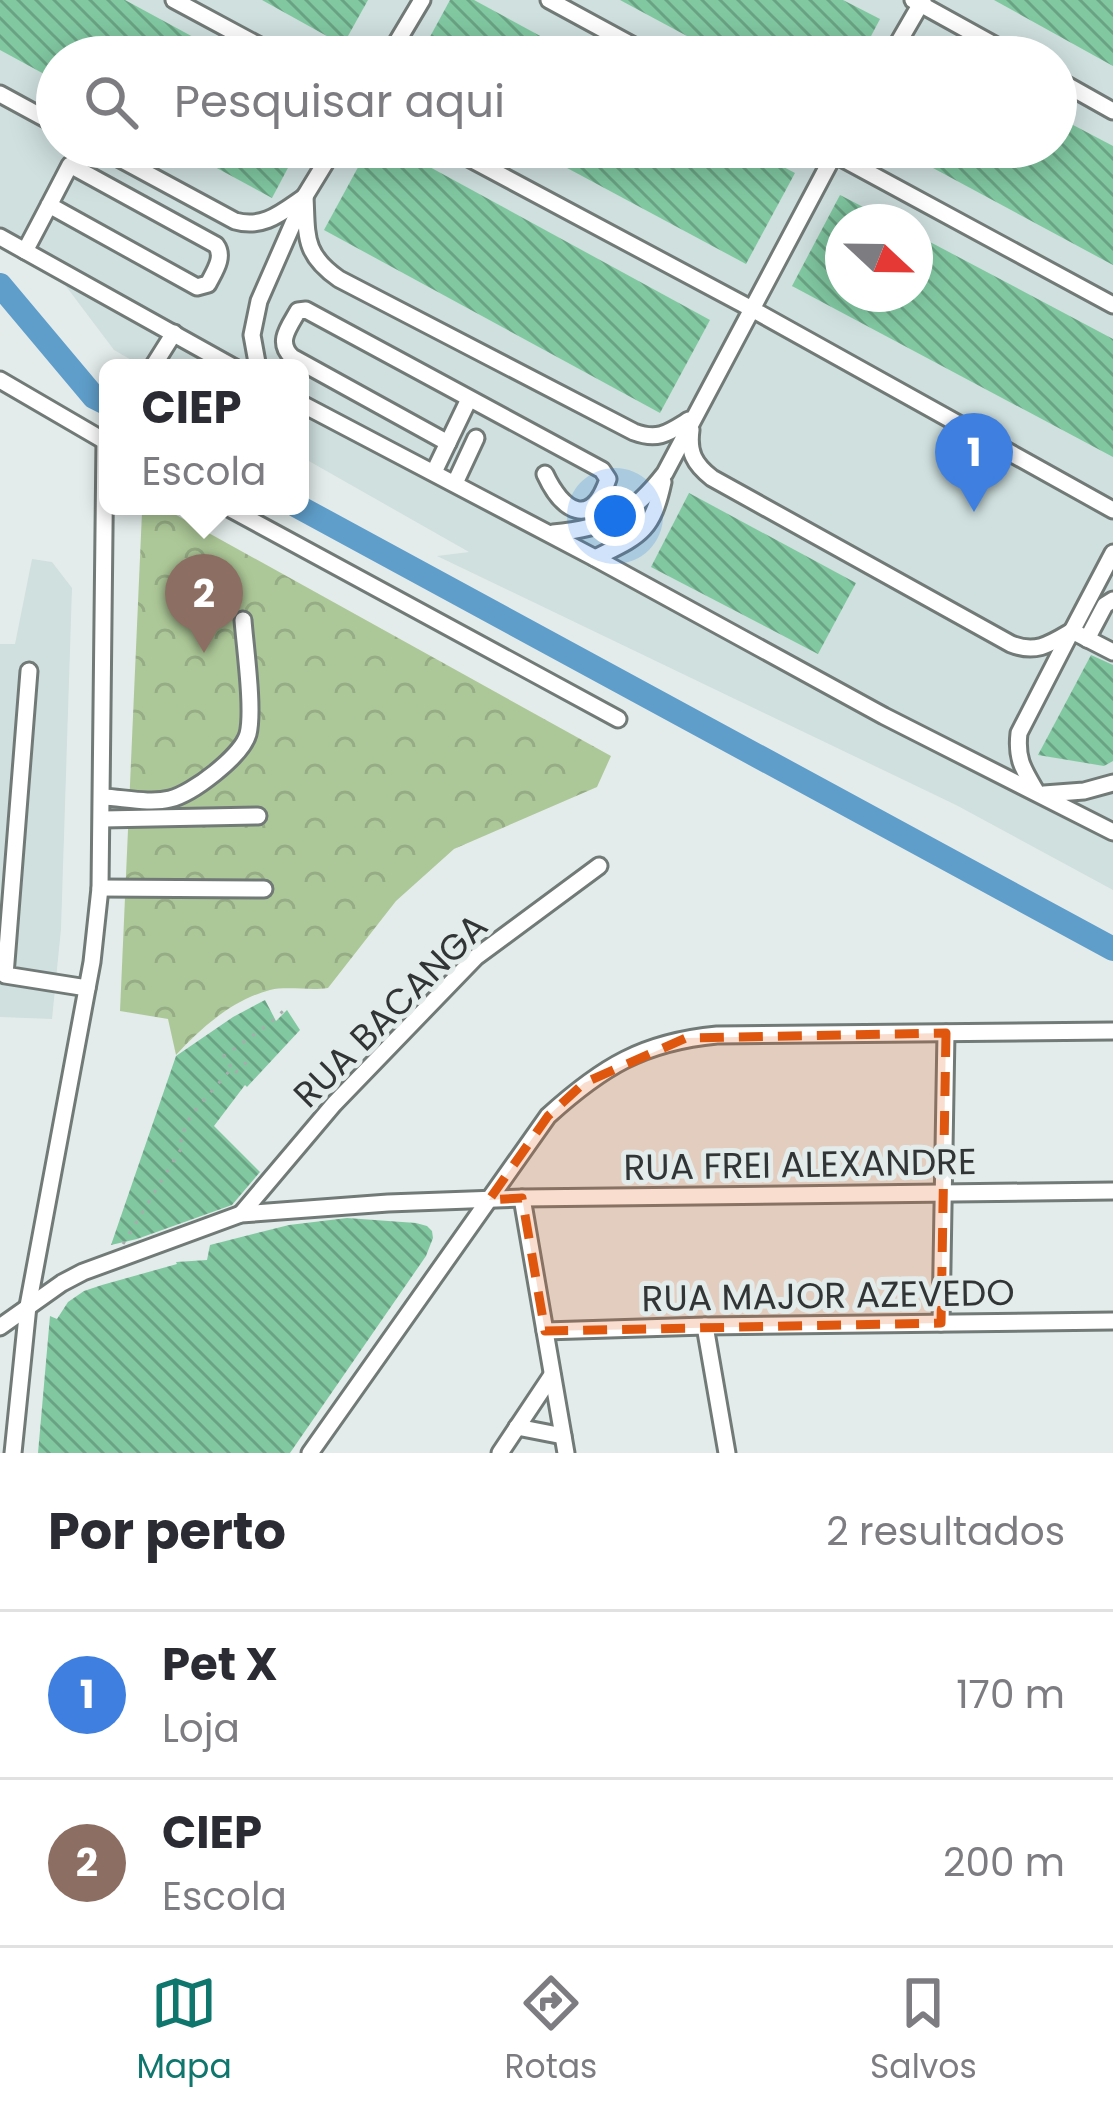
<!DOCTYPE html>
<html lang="pt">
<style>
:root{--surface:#fff;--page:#f7f7f7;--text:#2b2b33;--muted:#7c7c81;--line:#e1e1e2;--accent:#0f766e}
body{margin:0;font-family:Poppins,sans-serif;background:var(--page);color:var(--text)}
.compass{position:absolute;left:825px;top:204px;width:108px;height:108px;border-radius:50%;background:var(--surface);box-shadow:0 6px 30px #0003;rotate:112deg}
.you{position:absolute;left:615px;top:516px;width:42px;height:42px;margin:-30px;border:9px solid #fff;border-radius:50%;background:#1a73e8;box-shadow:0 0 0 18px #1a73e833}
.badge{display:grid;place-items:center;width:78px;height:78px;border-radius:50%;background:var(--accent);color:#fff;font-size:39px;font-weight:700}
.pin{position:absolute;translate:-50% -99px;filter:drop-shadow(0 3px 6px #0008)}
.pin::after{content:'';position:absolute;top:63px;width:42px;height:36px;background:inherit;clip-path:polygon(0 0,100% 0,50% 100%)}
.popup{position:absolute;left:99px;top:359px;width:210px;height:156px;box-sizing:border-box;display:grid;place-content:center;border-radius:18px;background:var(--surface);filter:drop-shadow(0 3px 9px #0005);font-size:39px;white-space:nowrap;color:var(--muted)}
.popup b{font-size:45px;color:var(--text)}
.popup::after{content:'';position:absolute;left:50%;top:100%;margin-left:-24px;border:24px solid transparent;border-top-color:var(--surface)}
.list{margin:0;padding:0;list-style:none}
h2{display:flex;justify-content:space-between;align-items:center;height:156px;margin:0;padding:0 48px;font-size:51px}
h2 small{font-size:39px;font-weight:400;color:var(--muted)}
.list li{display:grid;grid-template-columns:78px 1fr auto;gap:36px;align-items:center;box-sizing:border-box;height:168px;padding:0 48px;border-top:3px solid var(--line)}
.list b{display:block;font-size:45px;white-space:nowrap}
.list p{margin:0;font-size:39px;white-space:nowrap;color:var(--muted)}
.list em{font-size:39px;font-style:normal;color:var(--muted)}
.icon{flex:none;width:66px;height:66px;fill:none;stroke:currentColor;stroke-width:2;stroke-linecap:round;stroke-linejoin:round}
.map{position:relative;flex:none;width:1113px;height:1453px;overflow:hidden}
.search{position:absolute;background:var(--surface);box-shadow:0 6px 30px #0003;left:36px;right:36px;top:36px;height:132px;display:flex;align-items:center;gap:30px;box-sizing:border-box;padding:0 42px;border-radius:66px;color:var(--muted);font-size:45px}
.sheet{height:492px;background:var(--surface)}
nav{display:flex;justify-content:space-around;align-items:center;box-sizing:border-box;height:168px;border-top:3px solid var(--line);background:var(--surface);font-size:33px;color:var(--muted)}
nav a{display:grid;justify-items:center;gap:6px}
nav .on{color:var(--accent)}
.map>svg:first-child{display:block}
.built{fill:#cfe0de;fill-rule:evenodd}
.park{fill:url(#park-crowns)}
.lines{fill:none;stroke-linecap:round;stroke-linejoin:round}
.river{stroke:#5f9eca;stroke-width:24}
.building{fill:url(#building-back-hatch)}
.minor-casing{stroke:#727a78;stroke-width:21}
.path{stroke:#a6adac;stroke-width:3;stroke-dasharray:3 9;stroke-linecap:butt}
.minor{stroke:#fff;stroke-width:15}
.marked{fill:#df570e;fill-opacity:0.2;stroke:#df570e;stroke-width:9;stroke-dasharray:24 15;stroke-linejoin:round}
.labels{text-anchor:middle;stroke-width:10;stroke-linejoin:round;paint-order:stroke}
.street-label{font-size:36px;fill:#323535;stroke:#e3eceb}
</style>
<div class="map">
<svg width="1113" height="1453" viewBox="0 0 1113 1453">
<defs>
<pattern id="park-crowns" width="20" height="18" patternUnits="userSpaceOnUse" patternTransform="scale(3)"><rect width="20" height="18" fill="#adc898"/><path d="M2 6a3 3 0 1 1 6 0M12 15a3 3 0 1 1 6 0" fill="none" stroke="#95ac84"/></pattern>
<pattern id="building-back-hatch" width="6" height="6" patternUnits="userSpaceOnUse" patternTransform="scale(3)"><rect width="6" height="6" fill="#81c8a1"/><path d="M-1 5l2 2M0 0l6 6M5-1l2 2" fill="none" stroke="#6aa384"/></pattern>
</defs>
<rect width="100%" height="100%" fill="#e3eceb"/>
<!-- built -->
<g class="built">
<path d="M0 0H1113V890L956 805 437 556 469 552 300 456V368H145L114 350 65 285 0 248ZM57 57H1056V147H57ZM843 222H915V294H843Z"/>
<path d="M32 559 52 562 72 588 61 929 52 1019 0 1017V644H15Z"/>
</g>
<!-- park -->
<path class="park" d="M145 506H160L611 756 597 787 454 849 396 901 328 988C310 991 288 986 270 990 232 1000 201 1028 176 1055L168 1019 120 1011 142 512Z"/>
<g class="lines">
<!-- river -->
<g class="river">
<path d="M0 285 94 397 108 404"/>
<path d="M297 506 1113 949"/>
</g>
</g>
<!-- building -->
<g class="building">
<path d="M0 0H125L230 57H57V81L0 50Z"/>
<path d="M262 0H368L343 45Z"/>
<path d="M450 0H474L579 57H419Z"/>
<path d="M620 0H843L880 19 860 57H726Z"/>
<path d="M994 0H1113V66Z"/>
<path d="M1056 116 1113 146V265L894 147H1056Z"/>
<path d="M178 147H299L272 198Z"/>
<path d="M369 147H393L710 320 660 413 324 230Z"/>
<path d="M528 147H746L795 173 746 264Z"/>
<path d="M840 195 892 222H843V294H915V234L1113 339V457L792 286Z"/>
<path d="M689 493 856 583 818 654 651 567Z"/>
<path d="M1091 655 1113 665V761L1104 766 1038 755Z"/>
<path d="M265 1000 276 1021 287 1010 300 1030 247 1087 245 1085 214 1126 260 1172 232 1205 137 1239 111 1245 176 1056 233 1017Z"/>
<path d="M347 1218 416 1223 427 1226 432 1231 433 1238 426 1256 290 1453H38L50 1316 57 1319 68 1302 84 1291 102 1285 177 1264 176 1262 207 1260 210 1245 289 1225Z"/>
</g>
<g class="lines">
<!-- minor casing -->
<g class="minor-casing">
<g id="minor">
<path d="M174 0 280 57"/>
<path d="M549 0 654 57"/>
<path d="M913 0 1016 57"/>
<path d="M388 57 422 0"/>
<path d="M890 57 923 0"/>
<path d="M1056 79 1113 111"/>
<path d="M0 94 57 125"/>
<path d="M98 147 235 221C263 229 281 213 303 198"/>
<path d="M448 147 750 308 1113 510"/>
<path d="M821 147 1113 305"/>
<path d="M305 196C307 236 303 254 339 279L634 432C658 441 668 433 689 420"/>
<path d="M0 237 235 368"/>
<path d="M25 251C40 223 55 194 70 165L216 245C225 257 214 272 208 284L197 287 49 205"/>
<path d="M152 368 174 333"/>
<path d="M258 368 252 335 259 301 305 196 335 147"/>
<path d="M0 380 108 443"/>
<path d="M300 403 595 558 884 716 1113 832"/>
<path d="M691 430C688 452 694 464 712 478L1011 644C1036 654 1050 644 1072 631"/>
<path d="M448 443 292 357C276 342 289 327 298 311L306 310 602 470 608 479C591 530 562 511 545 474"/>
<path d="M434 472 469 399"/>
<path d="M455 483 476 438"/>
<path d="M225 506 618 719"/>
<path d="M553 533C607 528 631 517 665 473L838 147"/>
<path d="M1113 553 1072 631 1113 652"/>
<path d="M595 558C639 536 652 533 663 482"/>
<path d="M1087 639 1105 605 1113 600"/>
<path d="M29 671 5 975 87 988"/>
<path d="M1036 791C1023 769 1016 759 1019 733L1070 634"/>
<path d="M1044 794 1084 791 1113 783"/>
<path d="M103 797C124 798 150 804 170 799 192 794 242 756 248 734 254 710 245 647 243 620"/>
<path d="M103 819 258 816"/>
<path d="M100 888 264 889"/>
<path d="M522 1198 566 1453"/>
<path d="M241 1214 334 1104 476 957 599 866"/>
<path d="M941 1323 946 1033"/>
<path d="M705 1326 727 1453"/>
<path d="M0 1327 62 1283 83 1272 241 1214 388 1203 522 1198 1113 1191"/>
<path d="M545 1331 705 1326 1113 1321"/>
<path d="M517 1427 563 1436"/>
<path d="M13 1453 28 1306 92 962 100 888 105 441 108 437"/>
<path d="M310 1453 548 1116C602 1067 643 1042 717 1035L1113 1031"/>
<path d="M500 1453 552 1375"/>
</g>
</g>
<!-- path -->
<g class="path">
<path d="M231 1067 224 1056 269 1024 283 1011"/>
<path d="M123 1244 184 1144 180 1139 191 1115 231 1069 236 1072 251 1058"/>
</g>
<!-- minor -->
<use href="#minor" class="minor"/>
</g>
<!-- marked area -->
<path class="marked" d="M946 1033 941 1323 545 1331 522 1198 489 1200 548 1116 584 1083 686 1038Z"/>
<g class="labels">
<!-- street labels -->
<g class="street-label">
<text transform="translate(390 1010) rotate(-45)" y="13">RUA BACANGA</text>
<text transform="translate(800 1164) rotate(-1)" y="13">RUA FREI ALEXANDRE</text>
<text transform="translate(828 1295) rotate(-1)" y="13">RUA MAJOR AZEVEDO</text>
</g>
</g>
</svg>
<svg class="compass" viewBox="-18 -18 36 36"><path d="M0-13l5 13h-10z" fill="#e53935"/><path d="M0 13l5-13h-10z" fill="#7c7c81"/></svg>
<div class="you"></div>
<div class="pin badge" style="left:974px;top:512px;background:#3f7fe0">1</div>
<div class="pin badge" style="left:204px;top:653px;background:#8d6e63">2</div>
<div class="popup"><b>CIEP</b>Escola</div>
<div class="search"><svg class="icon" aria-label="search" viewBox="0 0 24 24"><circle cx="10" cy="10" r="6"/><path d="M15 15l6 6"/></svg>Pesquisar aqui</div>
</div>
<section class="sheet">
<h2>Por perto<small>2 resultados</small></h2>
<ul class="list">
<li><span class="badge" style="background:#3f7fe0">1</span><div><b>Pet X</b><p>Loja</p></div><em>170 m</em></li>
<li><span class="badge" style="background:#8d6e63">2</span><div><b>CIEP</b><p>Escola</p></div><em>200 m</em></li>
</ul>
</section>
<nav>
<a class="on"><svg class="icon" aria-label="map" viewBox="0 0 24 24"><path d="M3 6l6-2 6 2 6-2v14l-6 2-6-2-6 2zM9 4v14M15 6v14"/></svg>Mapa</a>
<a><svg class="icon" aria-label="directions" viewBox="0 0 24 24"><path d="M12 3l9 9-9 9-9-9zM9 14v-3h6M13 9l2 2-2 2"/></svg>Rotas</a>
<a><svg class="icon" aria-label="saved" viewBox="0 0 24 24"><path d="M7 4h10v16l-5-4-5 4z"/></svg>Salvos</a>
</nav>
